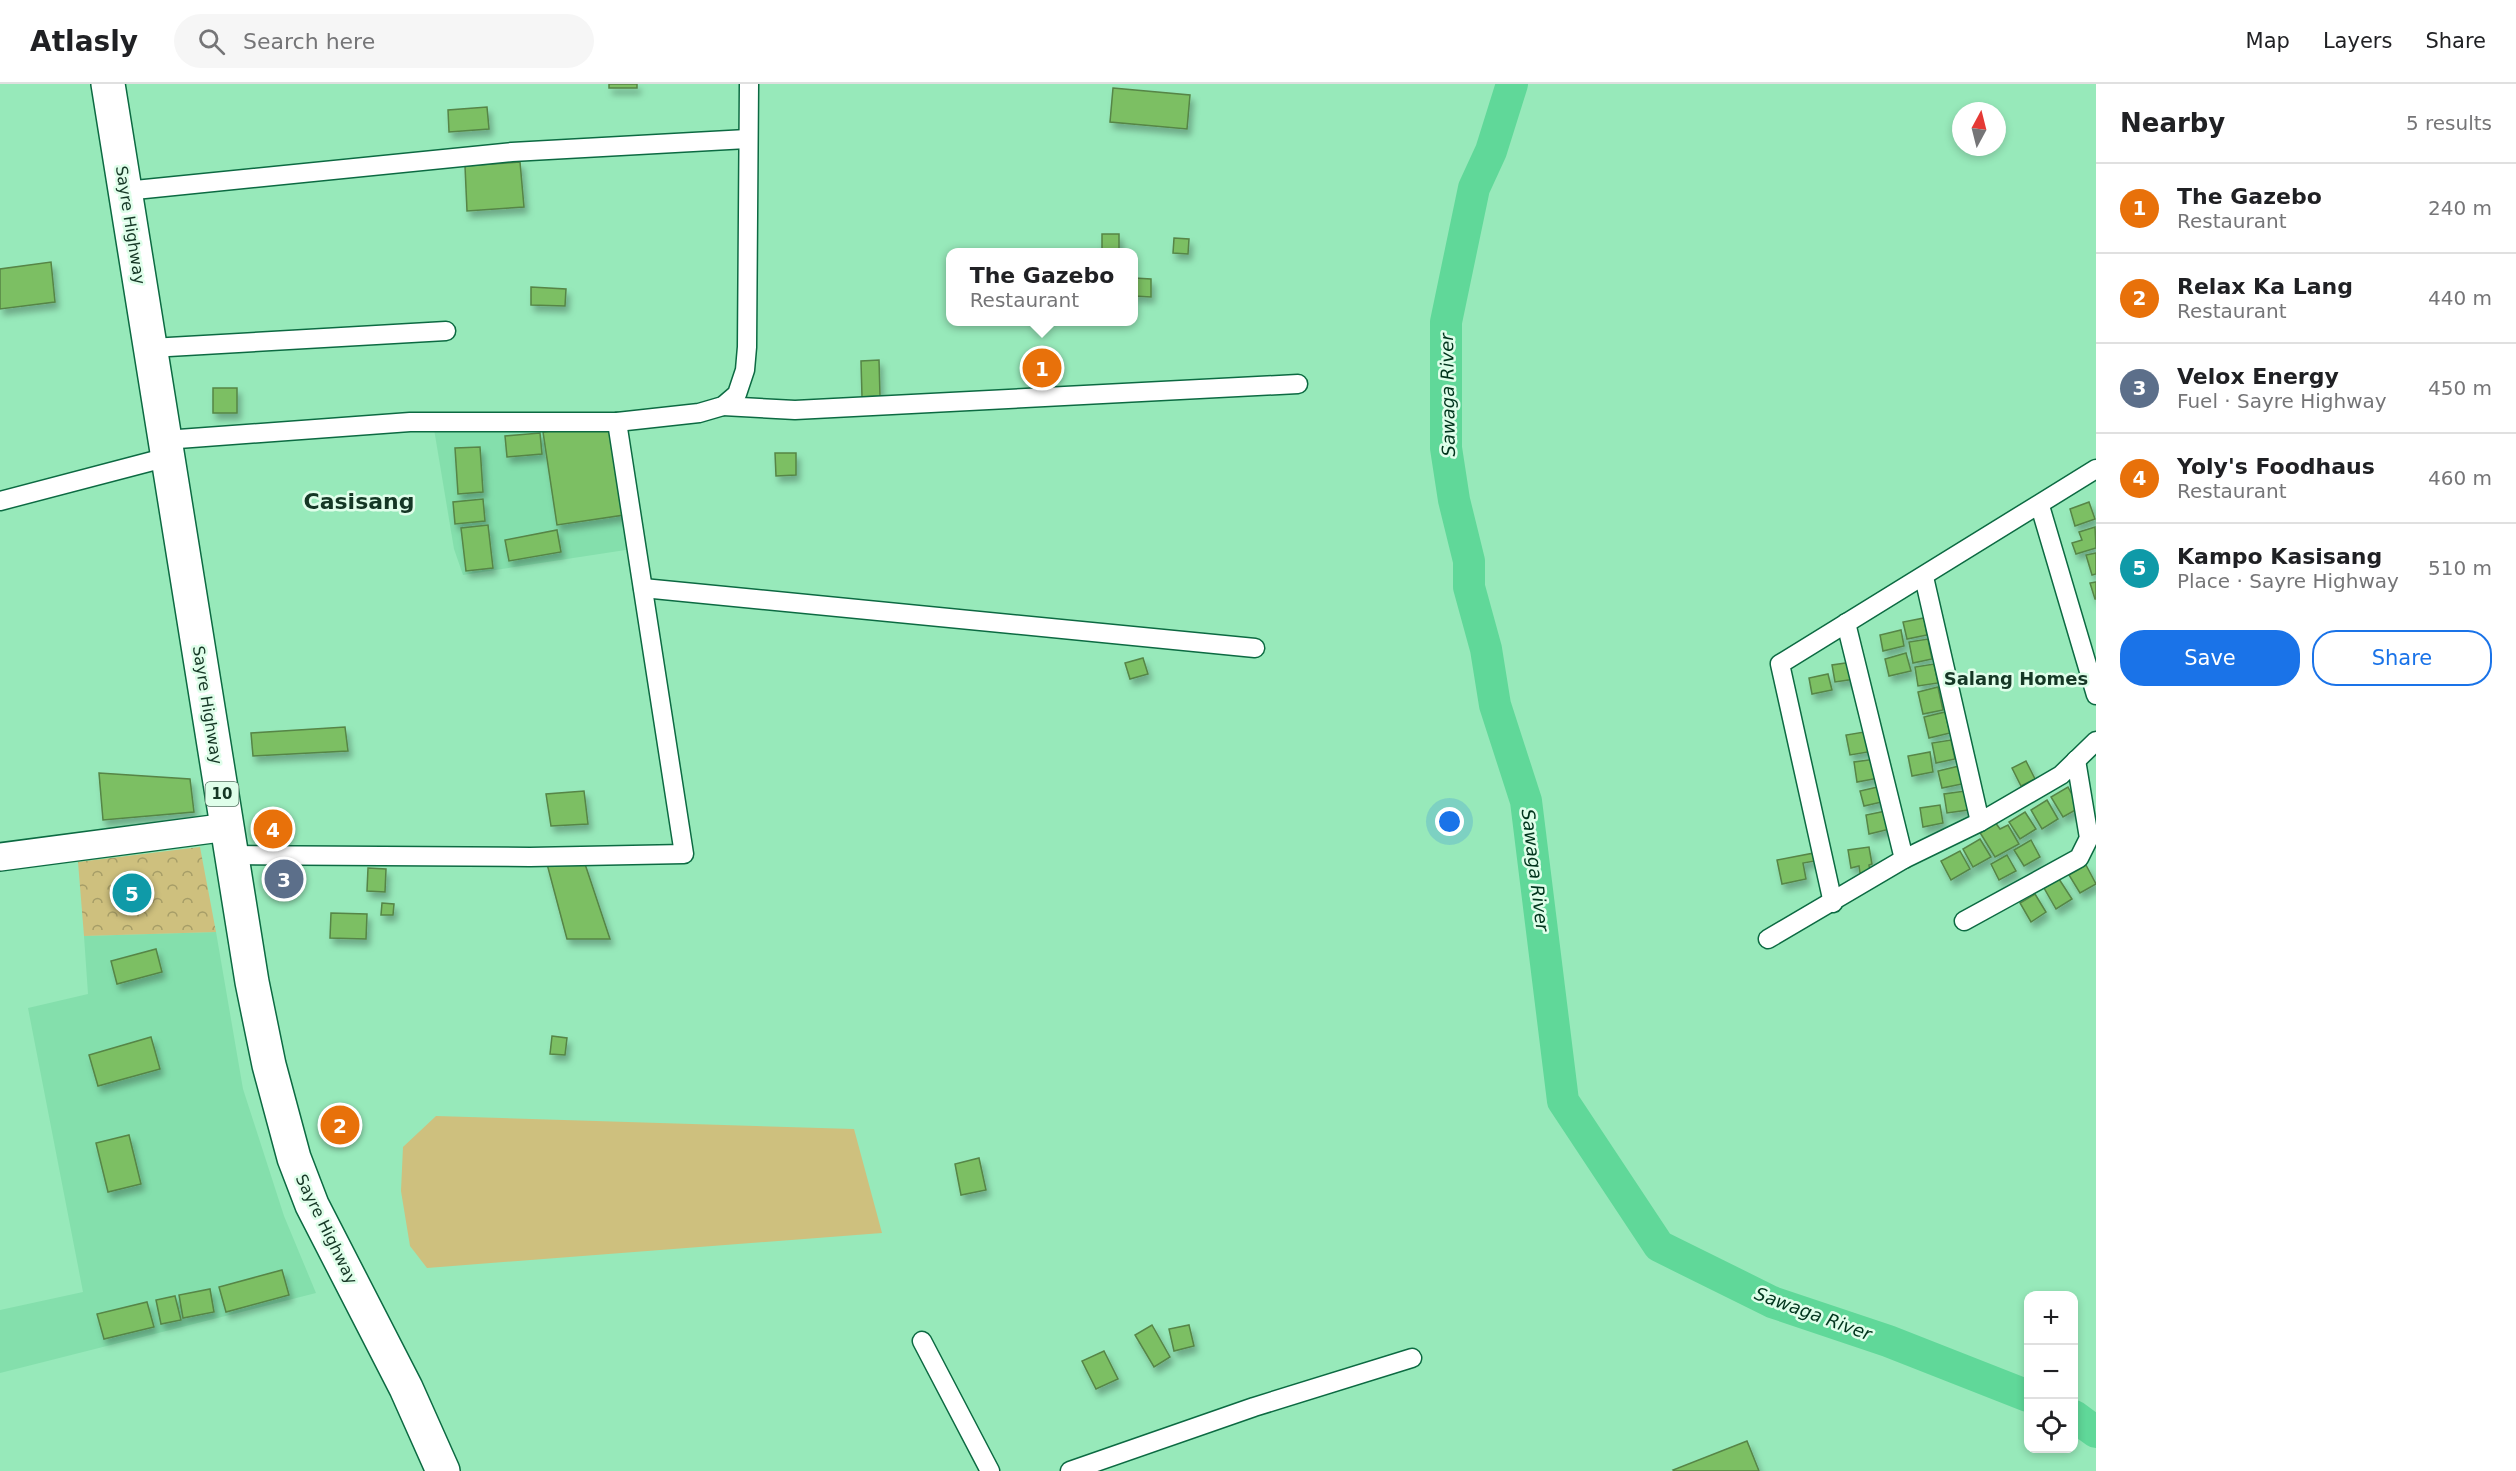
<!DOCTYPE html>
<meta charset="utf-8">
<style>
:root{--surface:#fff;--page:#f6f6f6;--text:#202124;--muted:#757577;--line:#e0e0e0;--accent:#1a73e8}
body{margin:0;font-family:"DejaVu Sans",sans-serif;background:var(--page);color:var(--text)}
.controls{position:absolute;right:18px;bottom:18px;display:grid;overflow:hidden;border-radius:12px;box-shadow:0 3px 9px #0003}
.controls button{width:54px;height:54px;display:grid;place-items:center;padding:0;border:0;border-bottom:2px solid var(--line);background:var(--surface);color:var(--text);font:30px sans-serif}
.compass{position:absolute;left:1952px;top:18px;width:54px;height:54px;border-radius:50%;background:var(--surface);box-shadow:0 3px 9px #0003;rotate:7deg}
.you{position:absolute;left:1450px;top:738px;width:21px;height:21px;margin:-15px;border:4px solid #fff;border-radius:50%;background:#1a73e8;box-shadow:0 0 0 9px #1a73e833}
.badge{display:grid;place-items:center;width:39px;height:39px;border-radius:50%;background:var(--accent);color:#fff;font-size:20px;font-weight:700}
.pin{position:absolute;translate:-50% -50%;border:3px solid #fff;box-shadow:0 2px 6px #0006}
.popup{position:absolute;left:946px;top:164px;width:192px;height:78px;box-sizing:border-box;display:grid;place-content:center;border-radius:12px;background:var(--surface);filter:drop-shadow(0 2px 4px #0005);font-size:20px;white-space:nowrap;color:var(--muted)}
.popup b{font-size:22px;color:var(--text)}
.popup::after{content:'';position:absolute;left:50%;top:100%;margin-left:-12px;border:12px solid transparent;border-top-color:var(--surface)}
.list{margin:0;padding:0;list-style:none}
h2{display:flex;justify-content:space-between;align-items:center;height:78px;margin:0;padding:0 24px;font-size:26px}
h2 small{font-size:20px;font-weight:400;color:var(--muted)}
.list li{display:grid;grid-template-columns:39px 1fr auto;gap:18px;align-items:center;box-sizing:border-box;height:90px;padding:0 24px;border-top:2px solid var(--line)}
.list b{display:block;font-size:22px;white-space:nowrap}
.list p{margin:0;font-size:20px;white-space:nowrap;color:var(--muted)}
.list em{font-size:20px;font-style:normal;color:var(--muted)}
.actions{display:flex;gap:12px;padding:18px 24px}
.actions a{flex:1;padding:14px 0;border:2px solid var(--accent);border-radius:24px;text-align:center;font-size:21px;color:var(--accent)}
.actions .main{background:var(--accent);color:#fff}
.icon{flex:none;width:33px;height:33px;fill:none;stroke:currentColor;stroke-width:2;stroke-linecap:round;stroke-linejoin:round}
.map{position:relative;flex:none;width:2096px;height:1387px;overflow:hidden}
header{display:flex;align-items:center;gap:36px;box-sizing:border-box;height:84px;padding:0 30px;background:var(--surface);border-bottom:2px solid var(--line)}
header strong{font-size:28px}
nav{display:flex;gap:33px;margin-inline-start:auto;font-size:21px}
.search{width:420px;height:54px;background:var(--page);display:flex;align-items:center;gap:15px;box-sizing:border-box;padding:0 21px;border-radius:33px;color:var(--muted);font-size:22px}
main{display:flex}
aside{flex:1;background:var(--surface)}
.map>svg:first-child{display:block}
.built{fill:#84dfac}
.green{fill:#cec07e}
.park{fill:url(#park-crowns)}
.lines{fill:none;stroke-linecap:round;stroke-linejoin:round}
.river{stroke:#60d899;stroke-width:32}
.building{fill:#7bbf63;stroke:#568546;stroke-width:1.5;filter:url(#shadow)}
.street-casing{stroke:#0c6a42;stroke-width:21}
.secondary-casing{stroke:#0c6a42;stroke-width:30}
.highway-casing{stroke:#0c6a42;stroke-width:36}
.street{stroke:#fff;stroke-width:18}
.secondary{stroke:#fff;stroke-width:27}
.highway{stroke:#fff;stroke-width:33}
.labels{text-anchor:middle;stroke-width:5;stroke-linejoin:round;paint-order:stroke}
.shield{fill:#dffeea;stroke:#527360;stroke-width:1.5}
.shield-label{font-size:15px;font-weight:bold;fill:#153725}
.street-label{font-size:16px;fill:#153725;stroke:#dffeea}
.water-label{font-size:18px;font-style:italic;fill:#00341c;stroke:#dffeea}
.neighbourhood-label{font-size:18px;font-weight:bold;fill:#153725;stroke:#dffeea}
.district-label{font-size:22px;font-weight:bold;fill:#153725;stroke:#dffeea}
</style>
<header>
<strong>Atlasly</strong>
<div class="search"><svg class="icon" aria-label="search" viewBox="0 0 24 24"><circle cx="10" cy="10" r="6"/><path d="M15 15l6 6"/></svg>Search here</div>
<nav><a>Map</a><a>Layers</a><a>Share</a></nav>
</header>
<main>
<div class="map">
<svg width="2096" height="1387" viewBox="0 0 2096 1387">
<defs>
<pattern id="park-crowns" width="20" height="18" patternUnits="userSpaceOnUse" patternTransform="scale(1.5)"><rect width="20" height="18" fill="#cec07e"/><path d="M2 6a3 3 0 1 1 6 0M12 15a3 3 0 1 1 6 0" fill="none" stroke="#a69d67"/></pattern>
<filter id="shadow"><feDropShadow dx="3.5" dy="6" stdDeviation="3" flood-color="#0004"/></filter>
</defs>
<rect width="100%" height="100%" fill="#97e9ba"/>
<!-- built -->
<g class="built">
<path d="M617 339 632 465 463 491 454 465 434 345Z"/>
<path d="M216 848 243 1005 284 1132 316 1209 0 1289V1226L83 1208 28 924 88 910 84 852Z"/>
</g>
<!-- green -->
<path class="green" d="M436 1032 854 1045 882 1149 427 1184 410 1162 401 1107 403 1063Z"/>
<!-- park -->
<path class="park" d="M200 763 216 848 84 852 78 778Z"/>
<g class="lines">
<!-- river -->
<g class="river">
<path d="M1512 0 1491 67 1474 104 1446 238V364L1454 416 1469 477V503L1486 565 1495 621 1526 717 1563 1017 1659 1162 1772 1218 1888 1257 2028 1312"/>
<path d="M2074 1332 2096 1348"/>
</g>
</g>
<!-- building -->
<g class="building">
<rect x="609" y="0" width="28" height="4"/>
<path d="M1113 4 1190 11 1187 45 1110 38Z"/>
<path d="M487 23 489 45 449 48 448 26Z"/>
<path d="M520 78 524 123 467 127 465 82Z"/>
<rect x="1102" y="150" width="17" height="18"/>
<path d="M1174 154 1189 155 1188 170 1173 169Z"/>
<path d="M51 178 55 218 0 225V185Z"/>
<path d="M1134 194 1151 195V213L1134 212Z"/>
<path d="M531 203 566 205 565 222 531 221Z"/>
<path d="M879 276 880 312 862 313 861 277Z"/>
<rect x="213" y="304" width="24" height="25"/>
<path d="M611 339 624 431 557 441 543 348Z"/>
<path d="M540 349 542 370 507 373 505 352Z"/>
<path d="M480 363 483 408 458 410 455 364Z"/>
<path d="M775 369H796V391L776 392Z"/>
<path d="M483 415 485 437 455 440 453 418Z"/>
<path d="M2089 418 2095 435 2075 442 2070 425Z"/>
<path d="M488 441 493 484 466 487 461 444Z"/>
<path d="M2095 443 2096 464 2076 470 2072 459 2082 456 2079 448Z"/>
<path d="M557 446 561 468 509 477 505 456Z"/>
<path d="M2096 469V490L2092 491 2086 471Z"/>
<path d="M2096 498V515H2095L2090 499Z"/>
<path d="M1924 534 1927 551 1907 555 1903 538Z"/>
<path d="M1901 546 1904 562 1883 567 1880 551Z"/>
<path d="M1928 555 1932 575 1913 579 1909 558Z"/>
<path d="M1906 569 1911 587 1889 592 1885 575Z"/>
<path d="M1143 574 1148 590 1130 595 1125 579Z"/>
<path d="M1852 578 1855 595 1835 598 1832 581Z"/>
<path d="M1934 580 1938 599 1918 602 1915 583Z"/>
<path d="M1828 590 1832 606 1812 610 1809 594Z"/>
<path d="M1938 603 1943 626 1923 630 1918 608Z"/>
<path d="M1945 628 1950 649 1929 654 1924 633Z"/>
<path d="M345 643 348 667 253 672 251 649Z"/>
<path d="M1870 647 1874 667 1850 671 1846 651Z"/>
<path d="M1951 656 1955 675 1936 679 1932 659Z"/>
<path d="M1930 668 1933 688 1912 692 1908 672Z"/>
<path d="M1876 675 1879 694 1857 698 1854 678Z"/>
<path d="M2026 677 2035 695 2021 702 2012 684Z"/>
<path d="M1959 682 1962 700 1942 704 1938 687Z"/>
<path d="M99 689 190 695 194 728 103 736Z"/>
<path d="M1882 702 1886 717 1864 722 1860 707Z"/>
<path d="M2068 703 2079 724 2063 733 2051 713Z"/>
<path d="M584 707 588 740 551 742 546 710Z"/>
<path d="M1965 707 1968 726 1947 729 1944 710Z"/>
<path d="M2047 716 2058 735 2042 745 2031 726Z"/>
<path d="M1940 721 1943 739 1923 743 1920 724Z"/>
<path d="M1886 727 1890 745 1869 750 1866 731Z"/>
<path d="M2025 728 2036 745 2020 755 2009 738Z"/>
<path d="M1995 738 2000 745 2008 741 2019 760 1995 773 1979 747Z"/>
<path d="M1980 755 1991 773 1973 783 1963 765Z"/>
<path d="M2031 756 2040 773 2024 782 2014 766Z"/>
<path d="M1869 763 1872 780 1869 781 1870 788 1860 789 1859 782 1851 784 1848 766Z"/>
<path d="M1960 767 1970 785 1951 796 1941 777Z"/>
<path d="M1814 769 1815 777 1803 779 1806 795 1782 800 1777 776Z"/>
<path d="M2007 771 2016 787 1999 796 1991 780Z"/>
<path d="M547 780H585L610 855H567Z"/>
<path d="M2086 781 2096 800 2080 809 2069 791Z"/>
<path d="M368 784 386 785 385 808 367 807Z"/>
<path d="M2059 795 2072 815 2056 825 2044 804Z"/>
<path d="M2035 810 2046 828 2031 838 2020 819Z"/>
<path d="M382 819 394 820 393 831H381Z"/>
<path d="M331 829 367 830 366 855 330 854Z"/>
<path d="M156 865 162 888 117 900 111 877Z"/>
<path d="M552 952 567 954 565 971 550 970Z"/>
<path d="M151 953 160 985 98 1002 89 971Z"/>
<path d="M129 1051 141 1100 108 1108 96 1059Z"/>
<path d="M979 1074 986 1106 961 1111 955 1080Z"/>
<path d="M282 1186 289 1211 226 1228 219 1203Z"/>
<path d="M210 1205 214 1228 183 1234 179 1211Z"/>
<path d="M175 1212 181 1236 161 1240 156 1216Z"/>
<path d="M147 1218 154 1243 104 1255 97 1230Z"/>
<path d="M1152 1241 1170 1273 1154 1283 1135 1251Z"/>
<path d="M1189 1241 1194 1262 1174 1267 1169 1245Z"/>
<path d="M1104 1267 1118 1295 1096 1305 1082 1277Z"/>
<path d="M1747 1357 1759 1387H1674L1673 1386Z"/>
</g>
<g class="lines">
<!-- street casing -->
<g class="street-casing">
<g id="street">
<path d="M125 107 512 68 747 55"/>
<path d="M151 264 446 247"/>
<path d="M723 322 795 326 1298 300"/>
<path d="M165 356 410 338H617L699 329 723 322 737 310 745 286 747 263 749 0"/>
<path d="M0 417 168 373"/>
<path d="M2040 422 2096 611"/>
<path d="M1924 493 1980 738"/>
<path d="M643 504 1255 564"/>
<path d="M1846 539 1904 775"/>
<path d="M232 771 530 773 684 770 617 338"/>
<path d="M1833 819 1780 580 2096 385"/>
<path d="M1964 837 2079 774 2089 754 2076 676"/>
<path d="M1768 855 1904 775 1980 738 2061 691 2096 657"/>
<path d="M922 1257 990 1387"/>
<path d="M1070 1387 1254 1323 1412 1274"/>
</g>
</g>
<!-- secondary casing -->
<g class="secondary-casing">
<path id="secondary" d="M0 773 228 743"/>
</g>
<!-- highway casing -->
<g class="highway-casing">
<path id="highway" d="M108 0 252 898 269 981 294 1074 312 1121 406 1304 443 1387"/>
</g>
<!-- street -->
<use href="#street" class="street"/>
<!-- secondary -->
<use href="#secondary" class="secondary"/>
<!-- highway -->
<use href="#highway" class="highway"/>
</g>
<g class="labels">
<!-- shield labels -->
<rect class="shield" x="205.5" y="698" width="33" height="24" rx="4.5"/>
<g class="shield-label">
<text x="222" y="715">10</text>
</g>
<!-- street labels -->
<g class="street-label">
<text transform="translate(131 141) rotate(81)" y="6">Sayre Highway</text>
<text transform="translate(208 621) rotate(81)" y="6">Sayre Highway</text>
<text transform="translate(327 1145) rotate(64)" y="6">Sayre Highway</text>
</g>
<!-- water labels -->
<g class="water-label">
<text transform="translate(1448 311) rotate(-91)" y="6">Sawaga River</text>
<text transform="translate(1535 786) rotate(83)" y="6">Sawaga River</text>
<text transform="translate(1813 1230) rotate(20)" y="6">Sawaga River</text>
</g>
<!-- neighbourhood labels -->
<g class="neighbourhood-label">
<text x="2016" y="601">Salang Homes</text>
</g>
<!-- district labels -->
<g class="district-label">
<text x="359" y="425">Casisang</text>
</g>
</g>
</svg>
<div class="controls">
<button>+</button>
<button>−</button>
<button><svg class="icon" aria-label="locate" viewBox="0 0 24 24"><circle cx="12" cy="12" r="6"/><path d="M12 2v4M12 18v4M2 12h4M18 12h4"/></svg></button>
</div>
<svg class="compass" viewBox="-18 -18 36 36"><path d="M0-13l5 13h-10z" fill="#e53935"/><path d="M0 13l5-13h-10z" fill="#757577"/></svg>
<div class="you"></div>
<div class="pin badge" style="left:1042px;top:284px;background:#e8710a">1</div>
<div class="popup"><b>The Gazebo</b>Restaurant</div>
<div class="pin badge" style="left:340px;top:1041px;background:#e8710a">2</div>
<div class="pin badge" style="left:284px;top:795px;background:#5c6f8a">3</div>
<div class="pin badge" style="left:273px;top:745px;background:#e8710a">4</div>
<div class="pin badge" style="left:132px;top:809px;background:#0f9aa8">5</div>
</div>
<aside>
<h2>Nearby<small>5 results</small></h2>
<ul class="list">
<li><span class="badge" style="background:#e8710a">1</span><div><b>The Gazebo</b><p>Restaurant</p></div><em>240 m</em></li>
<li><span class="badge" style="background:#e8710a">2</span><div><b>Relax Ka Lang</b><p>Restaurant</p></div><em>440 m</em></li>
<li><span class="badge" style="background:#5c6f8a">3</span><div><b>Velox Energy</b><p>Fuel · Sayre Highway</p></div><em>450 m</em></li>
<li><span class="badge" style="background:#e8710a">4</span><div><b>Yoly's Foodhaus</b><p>Restaurant</p></div><em>460 m</em></li>
<li><span class="badge" style="background:#0f9aa8">5</span><div><b>Kampo Kasisang</b><p>Place · Sayre Highway</p></div><em>510 m</em></li>
</ul>
<div class="actions"><a class="main">Save</a><a>Share</a></div>
</aside>
</main>
